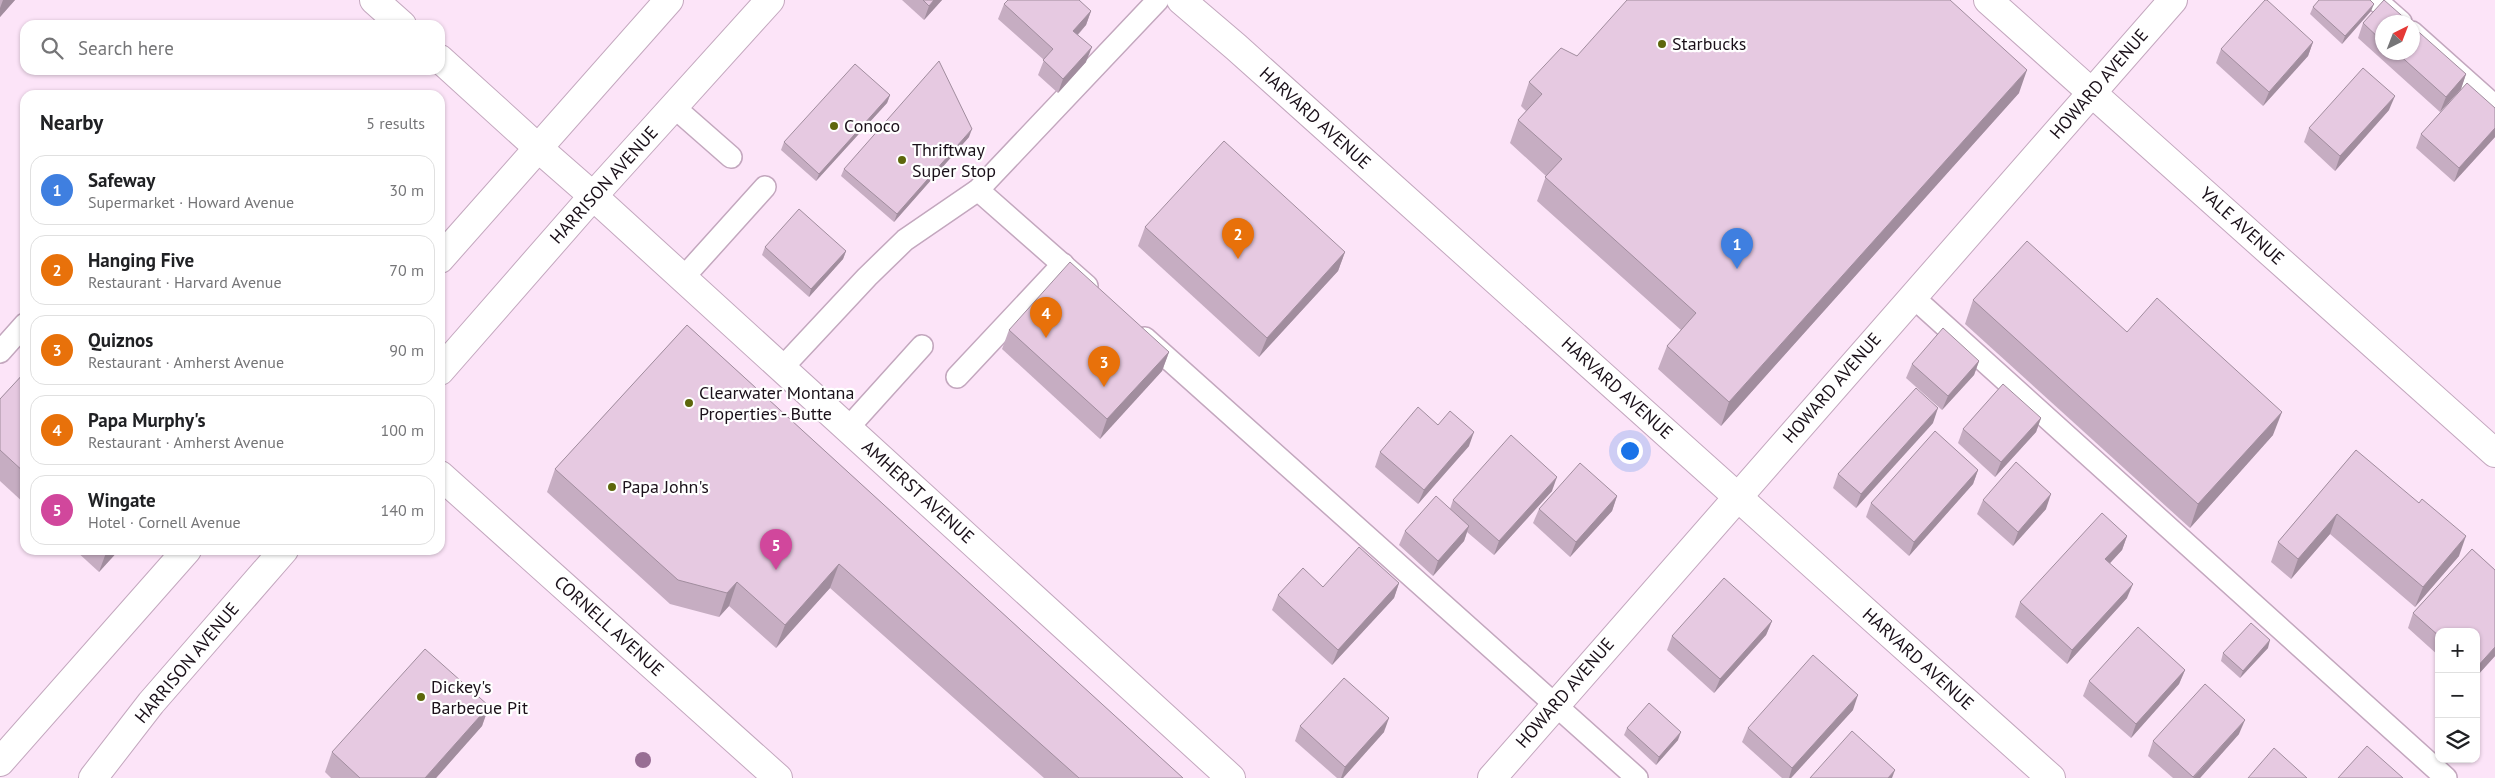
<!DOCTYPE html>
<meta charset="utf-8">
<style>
:root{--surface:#fff;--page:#f6f6f6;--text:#202124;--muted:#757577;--line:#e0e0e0;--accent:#0b8043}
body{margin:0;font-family:"PT Sans",sans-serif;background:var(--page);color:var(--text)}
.controls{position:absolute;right:15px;bottom:15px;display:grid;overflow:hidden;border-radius:10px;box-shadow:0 1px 4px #0004}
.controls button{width:45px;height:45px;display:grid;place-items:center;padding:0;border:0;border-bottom:1px solid var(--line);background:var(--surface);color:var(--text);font:25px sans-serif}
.compass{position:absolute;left:2375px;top:15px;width:45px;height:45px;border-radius:50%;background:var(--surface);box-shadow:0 1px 4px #0004;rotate:42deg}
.you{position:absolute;left:1629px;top:450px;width:18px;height:18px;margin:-12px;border:4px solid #fff;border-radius:50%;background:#1a73e8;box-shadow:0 0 0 8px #1a73e833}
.badge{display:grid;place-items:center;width:32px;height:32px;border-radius:50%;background:var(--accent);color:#fff;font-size:16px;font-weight:700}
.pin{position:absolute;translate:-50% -41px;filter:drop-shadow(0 1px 2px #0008)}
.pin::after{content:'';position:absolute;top:26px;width:18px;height:15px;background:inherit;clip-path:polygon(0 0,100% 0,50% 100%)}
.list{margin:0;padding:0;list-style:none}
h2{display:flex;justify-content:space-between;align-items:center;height:65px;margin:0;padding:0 20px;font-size:21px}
h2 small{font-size:16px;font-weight:400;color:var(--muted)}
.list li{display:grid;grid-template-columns:32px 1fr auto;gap:15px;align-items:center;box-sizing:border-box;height:70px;margin:0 10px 10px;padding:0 10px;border:1px solid var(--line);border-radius:15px}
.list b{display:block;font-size:19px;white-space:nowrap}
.list p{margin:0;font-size:16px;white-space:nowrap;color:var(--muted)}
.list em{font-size:16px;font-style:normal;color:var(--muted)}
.icon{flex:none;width:28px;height:28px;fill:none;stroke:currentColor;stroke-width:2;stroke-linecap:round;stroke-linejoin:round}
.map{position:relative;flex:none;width:2495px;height:778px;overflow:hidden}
.search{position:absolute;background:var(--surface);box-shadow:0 1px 4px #0004;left:20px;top:20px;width:425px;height:55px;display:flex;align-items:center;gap:12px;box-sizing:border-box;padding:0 18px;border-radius:15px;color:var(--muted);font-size:19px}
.panel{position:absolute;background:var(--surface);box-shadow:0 1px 4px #0004;left:20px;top:90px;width:425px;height:465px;border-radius:15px}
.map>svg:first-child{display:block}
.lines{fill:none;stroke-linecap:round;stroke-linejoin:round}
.lane-casing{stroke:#c3a7be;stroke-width:24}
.street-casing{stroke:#c3a7be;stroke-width:30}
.secondary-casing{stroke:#c3a7be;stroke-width:30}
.primary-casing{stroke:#c3a7be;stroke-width:30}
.lane{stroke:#fff;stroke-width:21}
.street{stroke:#fff;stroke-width:28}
.secondary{stroke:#fff;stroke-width:28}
.primary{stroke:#fff;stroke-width:28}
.tree{fill:#986e94}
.wall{fill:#c6adc2}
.shaded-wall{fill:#a18d9e}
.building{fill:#e6c9e1;stroke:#a18d9e}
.poi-dot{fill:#5d670c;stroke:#fff;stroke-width:2}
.labels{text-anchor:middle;stroke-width:4.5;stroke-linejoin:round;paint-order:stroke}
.poi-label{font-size:18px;fill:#1a1019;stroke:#fff;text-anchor:start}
.street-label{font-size:18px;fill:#1a1019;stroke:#fff}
</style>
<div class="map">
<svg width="2495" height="778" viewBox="0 0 2495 778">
<rect width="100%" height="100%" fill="#fce4f8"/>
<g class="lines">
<!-- lane casing -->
<g class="lane-casing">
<g id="lane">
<path d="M2376 0 2401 22"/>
<path d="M2412 32 2495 106"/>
<path d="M674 107 731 157"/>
<path d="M978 190 1087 286"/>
<path d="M683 278 765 187"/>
<path d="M1913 297 2446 778"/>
<path d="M1145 338 1637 778"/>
<path d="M0 352 25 324"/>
<path d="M782 368 867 277 905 240 978 190 1158 0"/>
<path d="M957 377 1063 264"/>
<path d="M848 428 922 346"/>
</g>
</g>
<!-- street casing -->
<g class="street-casing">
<g id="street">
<path d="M374 0 402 25"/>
<path d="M1181 0 1236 47 2051 778"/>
<path d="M1988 0 2495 453"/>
<path d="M440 59 537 147"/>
<path d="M1492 778 2173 0"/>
</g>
</g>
<!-- secondary casing -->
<g class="secondary-casing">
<g id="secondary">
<path d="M537 147 593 196 1231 778"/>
<path d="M440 475 778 778"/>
</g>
</g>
<!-- primary casing -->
<g class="primary-casing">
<g id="primary">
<path d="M440 259 669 0"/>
<path d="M440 371 593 196 770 0"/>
<path d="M0 762 187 550"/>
<path d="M93 778 151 703 284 550"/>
</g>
</g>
<!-- lane -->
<use href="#lane" class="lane"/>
<!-- street -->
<use href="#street" class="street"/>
<!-- secondary -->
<use href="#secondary" class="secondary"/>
<!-- primary -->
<use href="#primary" class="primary"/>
</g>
<!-- trees -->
<circle class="tree" cx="643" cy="760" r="8"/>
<!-- wall -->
<g class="wall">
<path d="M0 0H15L0 17Z"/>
<path d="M902 0H942L924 20Z"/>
<path d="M1004 4 1091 11 1086 25 1078 35 1086 62 1058 93 1038 75 1044 60 998 19Z"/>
<path d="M2313 7 2371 11 2342 44 2310 14Z"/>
<path d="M2382 22V52H2412L2466 74 2461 89 2440 112 2358 38 2363 23Z"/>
<path d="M2313 42 2308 56 2263 106 2216 63 2221 49Z"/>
<path d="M1577 56 2019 93 1721 426 1658 369 1667 346 1681 330 1537 201 1546 176 1510 143 1518 120 1526 111 1521 106 1529 82Z"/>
<path d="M890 95 887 103 816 181 781 150 784 142Z"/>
<path d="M2495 108V137L2454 182 2416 148 2421 134Z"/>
<path d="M2389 110 2335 171 2304 142 2309 128Z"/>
<path d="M969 137 894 222 841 176 844 169Z"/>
<path d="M1145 227 1345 252 1338 271 1259 357 1138 246Z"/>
<path d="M765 247 846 251 843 259 809 297 762 255Z"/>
<path d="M1973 300 2127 332 2273 435 2190 528 1965 324Z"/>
<path d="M687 325 1183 778H1044L830 588 776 648 729 606 719 617 670 604 547 492 555 469Z"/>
<path d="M1009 330 1169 352 1162 371 1100 439 1002 349Z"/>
<path d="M1979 361 1974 375 1942 410 1906 378 1912 364Z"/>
<path d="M25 372V504L0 481V399Z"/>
<path d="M2041 418 2036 432 1995 477 1958 443 1963 429Z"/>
<path d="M1933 423 1856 508 1833 488 1838 474Z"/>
<path d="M1438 425 1469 446 1418 504 1375 467 1380 452Z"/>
<path d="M2356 450 2459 556 2415 607 2330 534 2291 579 2271 562 2278 542Z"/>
<path d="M1978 470 1973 484 1909 556 1866 517 1871 503Z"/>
<path d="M1552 491 1494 555 1467 532 1464 541 1433 576 1399 545 1405 531 1450 509 1453 500Z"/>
<path d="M1617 496 1612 511 1570 557 1533 523 1539 509Z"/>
<path d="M1983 500 2046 509 2013 546 1977 514Z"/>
<path d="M2127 536 2122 550 2110 563 2127 598 2067 664 2015 617 2020 602Z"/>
<path d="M2472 549 2495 570V656L2476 677V632H2439V656L2408 628 2413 613Z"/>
<path d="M75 550H119L99 572Z"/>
<path d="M1399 583 1394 598 1332 665 1272 610 1278 595 1323 587Z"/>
<path d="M1772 621 1766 635 1714 693 1667 650 1672 636Z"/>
<path d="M2268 648 2240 678 2221 661 2223 653Z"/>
<path d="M2185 670 2179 684 2131 738 2083 696 2089 681Z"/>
<path d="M489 706 482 726 436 778H331L325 772 332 752Z"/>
<path d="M1853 710 1791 778H1782L1742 742 1748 728Z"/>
<path d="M1300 726 1384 732 1343 778H1337L1295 741Z"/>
<path d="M1627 728 1678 740 1656 765 1624 735Z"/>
<path d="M2239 734 2200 778H2173L2148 756 2153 741Z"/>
</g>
<!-- shaded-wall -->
<g class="shaded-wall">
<path d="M3 0H15L0 17V8Z"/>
<path d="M934 0H942L924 20 929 6Z"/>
<path d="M2374 4 2371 11 2342 44 2345 36Z"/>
<path d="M1091 11 1086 25 1068 45 1073 31Z"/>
<path d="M2313 42 2308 56 2263 106 2269 92Z"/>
<path d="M1092 47 1086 62 1058 93 1063 79Z"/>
<path d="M2027 70 2019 93 1721 426 1729 402Z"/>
<path d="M2466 74 2461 89 2440 112 2446 97Z"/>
<path d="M890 95 887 103 816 181 819 174Z"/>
<path d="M2395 96 2389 110 2335 171 2340 156Z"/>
<path d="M2495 128V137L2454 182 2459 168Z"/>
<path d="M972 129 969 137 894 222 897 214Z"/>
<path d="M846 251 843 259 809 297 811 289Z"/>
<path d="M1345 252 1338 271 1259 357 1267 338Z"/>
<path d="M1169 352 1162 371 1100 439 1107 419Z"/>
<path d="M1979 361 1974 375 1942 410 1948 396Z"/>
<path d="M1938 408 1933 423 1856 508 1861 494Z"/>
<path d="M2282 412 2273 435 2190 528 2198 504Z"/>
<path d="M2041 418 2036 432 1995 477 2001 462Z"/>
<path d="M1474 432 1469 446 1418 504 1424 490Z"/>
<path d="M1978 470 1973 484 1909 556 1914 542Z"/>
<path d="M1557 477 1552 491 1494 555 1499 541Z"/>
<path d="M2051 494 2046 509 2013 546 2018 532Z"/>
<path d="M1617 496 1612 511 1570 557 1576 542Z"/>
<path d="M2337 514 2330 534 2291 579 2298 559Z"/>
<path d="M1469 526 1464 541 1433 576 1438 561Z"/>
<path d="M2127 536 2122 550 2100 574 2105 559Z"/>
<path d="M2466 536 2459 556 2415 607 2423 587Z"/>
<path d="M107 550H119L99 572Z"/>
<path d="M839 564 830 588 776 648 785 625Z"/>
<path d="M737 582 729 606 719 617 727 593Z"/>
<path d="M1399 583 1394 598 1332 665 1338 650Z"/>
<path d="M2133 584 2127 598 2067 664 2072 650Z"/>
<path d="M1772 621 1766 635 1714 693 1720 679Z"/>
<path d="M2270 640 2268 648 2240 678 2243 671Z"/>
<path d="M2495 647V656L2476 677V668Z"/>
<path d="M2185 670 2179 684 2131 738 2136 724Z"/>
<path d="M1858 695 1853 710 1791 778H1789L1792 768Z"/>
<path d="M489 706 482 726 436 778H425Z"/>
<path d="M1389 718 1384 732 1343 778H1341L1345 767Z"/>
<path d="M2245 720 2239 734 2200 778H2193Z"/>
<path d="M1681 732 1678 740 1656 765 1659 757Z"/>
<path d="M1895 770 1892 778H1888Z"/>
</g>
<!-- building -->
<g class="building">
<path d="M923 0H934L929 6Z"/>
<path d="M1008 0H1079L1091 11 1073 31 1092 47 1063 79 1043 60 1053 49 1004 4Z"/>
<path d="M1627 0H1950L2027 70 1729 402 1667 346 1696 313 1545 177 1562 159 1518 120 1542 94 1529 82 1561 48 1577 56Z"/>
<path d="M2265 0H2267L2313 42 2269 92 2221 49Z"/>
<path d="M2319 0H2370L2374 4 2345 36 2313 7Z"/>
<path d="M2384 0 2409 22H2382V41L2363 23Z"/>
<path d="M2412 26 2466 74 2446 97 2396 52H2412Z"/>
<path d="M939 61 972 129 897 214 844 169Z"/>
<path d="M855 64 890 95 819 174 784 142Z"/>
<path d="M2363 68 2395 96 2340 156 2309 128Z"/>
<path d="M2467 83 2495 108V128L2459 168 2421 134Z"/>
<path d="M1224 141 1345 252 1267 338 1145 227Z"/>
<path d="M799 209 846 251 811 289 765 247Z"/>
<path d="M2027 241 2127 332 2157 298 2282 412 2198 504 1973 300Z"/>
<path d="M1070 262 1169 352 1107 419 1009 330Z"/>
<path d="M687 325 1183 778H1079L839 564 785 625 737 582 727 593 678 580 555 469Z"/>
<path d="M1943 328 1979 361 1948 396 1912 364Z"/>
<path d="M25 372V473L0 450V399Z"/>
<path d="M2003 384 2041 418 2001 462 1963 429Z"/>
<path d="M1916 388 1938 408 1861 494 1838 474Z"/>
<path d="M1418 407 1438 425 1450 411 1474 432 1424 490 1380 452Z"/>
<path d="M1935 431 1978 470 1914 542 1871 503Z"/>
<path d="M1511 435 1557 477 1499 541 1453 500Z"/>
<path d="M2356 450 2419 503 2422 499 2466 536 2423 587 2337 514 2298 559 2278 542Z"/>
<path d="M2016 462 2051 494 2018 532 1983 500Z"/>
<path d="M1580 463 1617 496 1576 542 1539 509Z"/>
<path d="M1436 496 1469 526 1438 561 1405 531Z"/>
<path d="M2102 513 2127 536 2105 559 2133 584 2072 650 2020 602Z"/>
<path d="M1359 547 1399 583 1338 650 1278 595 1303 568 1323 587Z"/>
<path d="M2472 549 2495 570V647L2476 668V632H2439V636L2413 613Z"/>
<path d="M1724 578 1772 621 1720 679 1672 636Z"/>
<path d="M2251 623 2270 640 2243 671 2223 653Z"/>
<path d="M2138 627 2185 670 2136 724 2089 681Z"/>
<path d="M425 649 489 706 425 778H360L332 752Z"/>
<path d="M1813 655 1858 695 1792 768 1748 728Z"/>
<path d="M1344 678 1389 718 1345 767 1300 726Z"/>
<path d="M2205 684 2245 720 2193 777 2153 741Z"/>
<path d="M1649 703 1681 732 1659 757 1627 728Z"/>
<path d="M1852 731 1895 770 1888 778H1810Z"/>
<path d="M2367 746 2403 778H2338Z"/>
<path d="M2274 748 2307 778H2248Z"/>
</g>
<!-- markers -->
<g class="poi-dot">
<circle cx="1662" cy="44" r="5"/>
<circle cx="834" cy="126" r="5"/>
<circle cx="902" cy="160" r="5"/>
<circle cx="689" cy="403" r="5"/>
<circle cx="612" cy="487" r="5"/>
<circle cx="421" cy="697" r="5"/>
</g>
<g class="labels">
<!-- poi labels -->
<g class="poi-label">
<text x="1672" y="50">Starbucks</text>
<text x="844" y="132">Conoco</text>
<text x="912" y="156">Thriftway<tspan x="912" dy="21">Super Stop</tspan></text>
<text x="699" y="399">Clearwater Montana<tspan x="699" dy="21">Properties - Butte</tspan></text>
<text x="622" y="493">Papa John's</text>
<text x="431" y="693">Dickey's<tspan x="431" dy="21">Barbecue Pit</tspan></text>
</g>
<!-- street labels -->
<g class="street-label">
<text transform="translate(2099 84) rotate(-49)" y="6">HOWARD AVENUE</text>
<text transform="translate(1315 118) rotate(42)" y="6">HARVARD AVENUE</text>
<text transform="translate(604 185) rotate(-48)" y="6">HARRISON AVENUE</text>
<text transform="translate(2242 226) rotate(42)" y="6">YALE AVENUE</text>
<text transform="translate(1617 388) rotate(42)" y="6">HARVARD AVENUE</text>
<text transform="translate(1832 388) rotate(-49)" y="6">HOWARD AVENUE</text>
<text transform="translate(918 492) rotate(42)" y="6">AMHERST AVENUE</text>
<text transform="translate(609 626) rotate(42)" y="6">CORNELL AVENUE</text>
<text transform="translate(1918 659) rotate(42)" y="6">HARVARD AVENUE</text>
<text transform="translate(187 663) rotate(-50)" y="6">HARRISON AVENUE</text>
<text transform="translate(1565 693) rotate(-49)" y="6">HOWARD AVENUE</text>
</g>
</g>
</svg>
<div class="controls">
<button>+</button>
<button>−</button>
<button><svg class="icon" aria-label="layers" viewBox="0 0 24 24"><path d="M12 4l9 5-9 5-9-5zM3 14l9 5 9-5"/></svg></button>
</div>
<svg class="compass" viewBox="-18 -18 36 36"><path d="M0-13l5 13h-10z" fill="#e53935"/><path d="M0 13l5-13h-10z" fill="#757577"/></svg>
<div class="you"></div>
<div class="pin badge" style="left:1737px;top:269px;background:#3f7fe0">1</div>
<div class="pin badge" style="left:1238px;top:259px;background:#e8710a">2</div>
<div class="pin badge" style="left:1104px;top:387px;background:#e8710a">3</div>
<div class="pin badge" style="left:1046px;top:338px;background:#e8710a">4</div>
<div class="pin badge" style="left:776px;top:570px;background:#d1479c">5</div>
<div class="search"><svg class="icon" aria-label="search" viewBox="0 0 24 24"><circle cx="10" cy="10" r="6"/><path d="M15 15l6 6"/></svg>Search here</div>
<section class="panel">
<h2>Nearby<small>5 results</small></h2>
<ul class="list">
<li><span class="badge" style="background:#3f7fe0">1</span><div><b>Safeway</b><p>Supermarket · Howard Avenue</p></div><em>30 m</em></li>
<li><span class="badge" style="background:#e8710a">2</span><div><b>Hanging Five</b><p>Restaurant · Harvard Avenue</p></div><em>70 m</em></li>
<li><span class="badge" style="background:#e8710a">3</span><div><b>Quiznos</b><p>Restaurant · Amherst Avenue</p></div><em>90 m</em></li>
<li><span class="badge" style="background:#e8710a">4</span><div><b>Papa Murphy's</b><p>Restaurant · Amherst Avenue</p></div><em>100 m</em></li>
<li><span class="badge" style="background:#d1479c">5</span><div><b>Wingate</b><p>Hotel · Cornell Avenue</p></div><em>140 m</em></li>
</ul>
</section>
</div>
